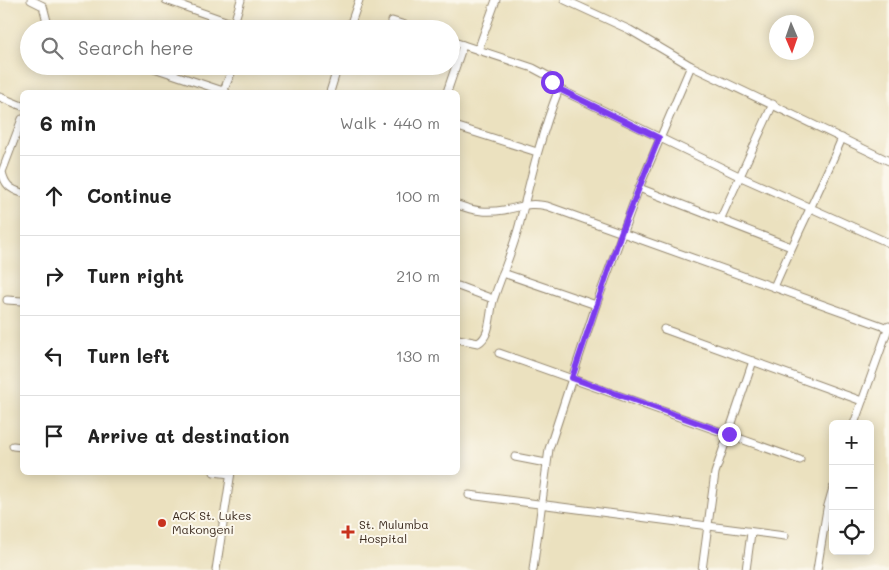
<!DOCTYPE html>
<meta charset="utf-8">
<style>
:root{--surface:#fff;--page:#f2f2f2;--text:#222;--muted:#767676;--line:#e0e0e0}
body{margin:0;font-family:Mali,sans-serif;background:var(--page);color:var(--text)}
.controls{position:absolute;right:15px;bottom:15px;display:grid;overflow:hidden;border-radius:8px;box-shadow:0 2px 12px #0003}
.controls button{width:45px;height:45px;display:grid;place-items:center;padding:0;border:0;border-bottom:1px solid var(--line);background:var(--surface);color:var(--text);font:25px sans-serif}
.compass{position:absolute;left:769px;top:15px;width:45px;height:45px;border-radius:50%;background:var(--surface);box-shadow:0 2px 12px #0003;rotate:178deg}
.stop{position:absolute;width:15px;height:15px;margin:-11px;border:4px solid #7c3aed;border-radius:50%;background:#fff}
.stop.end{background:#7c3aed;border-color:#fff;box-shadow:0 1px 5px #0008}
.list{margin:0;padding:0;list-style:none}
h2{display:flex;justify-content:space-between;align-items:center;height:65px;margin:0;padding:0 20px;font-size:21px}
h2 small{font-size:16px;font-weight:400;color:var(--muted)}
.list li{display:grid;grid-template-columns:32px 1fr auto;gap:15px;align-items:center;box-sizing:border-box;height:80px;padding:0 20px;border-top:1px solid var(--line)}
.list b{display:block;font-size:19px;white-space:nowrap}
.list em{font-size:16px;font-style:normal;color:var(--muted)}
.icon{flex:none;width:28px;height:28px;fill:none;stroke:currentColor;stroke-width:2;stroke-linecap:round;stroke-linejoin:round}
.map{position:relative;flex:none;width:889px;height:570px;overflow:hidden}
.search{position:absolute;background:var(--surface);box-shadow:0 2px 12px #0003;left:20px;top:20px;width:440px;height:55px;display:flex;align-items:center;gap:12px;box-sizing:border-box;padding:0 18px;border-radius:28px;color:var(--muted);font-size:19px}
.panel{position:absolute;background:var(--surface);box-shadow:0 2px 12px #0003;left:20px;top:90px;width:440px;height:385px;border-radius:8px}
.map>svg:first-child{display:block}
.lines{fill:none;stroke-linecap:round;stroke-linejoin:round}
.minor-casing{stroke:#93866e;stroke-width:9}
.minor{stroke:#fff;stroke-width:7}
.route{stroke:#7c3aed;stroke-width:6}
.poi-dot{fill:#c8321e;stroke:#fbf7ec;stroke-width:2}
.labels{text-anchor:middle;stroke-width:4;stroke-linejoin:round;paint-order:stroke}
.poi-label{font-size:12px;fill:#3b2a1e;stroke:#fbf7ec;text-anchor:start}
</style>
<div class="map">
<svg width="889" height="570" viewBox="0 0 889 570">
<rect width="100%" height="100%" fill="#fbf7ec"/>
<filter id="ink" filterUnits="userSpaceOnUse"><feTurbulence type="fractalNoise" baseFrequency=".02" numOctaves="2"/><feDisplacementMap in="SourceGraphic" scale="10" xChannelSelector="R" yChannelSelector="G"/><feConvolveMatrix kernelMatrix="1 2 1 2 8 2 1 2 1" color-interpolation-filters="sRGB"/></filter>
<filter id="wash" filterUnits="userSpaceOnUse"><feTurbulence type="fractalNoise" baseFrequency=".0096" numOctaves="4" result="noise"/><feDisplacementMap in="SourceGraphic" scale="20" xChannelSelector="R" yChannelSelector="G"/><feGaussianBlur stdDeviation="1.12" result="paint"/><feColorMatrix in="noise" values="0 0 0 0 0 0 0 0 0 0 0 0 0 0 0 0 0 1.4 0 .05"/><feComposite in="paint" operator="in"/></filter>
<g filter="url(#wash)">
<rect width="100%" height="100%" fill="#ebe1bf"/>
</g>
<g filter="url(#ink)">
<g class="lines">
<!-- minor casing -->
<g class="minor-casing">
<g id="minor">
<path d="M31 0 43 6 49 29"/>
<path d="M166 0 248 29"/>
<path d="M565 0 630 30 691 66 889 161"/>
<path d="M392 21 418 29"/>
<path d="M234 23 241 0"/>
<path d="M349 29 359 0"/>
<path d="M451 41 533 68 548 76 559 89 741 177 889 243"/>
<path d="M478 50 496 0"/>
<path d="M148 66 226 92"/>
<path d="M223 92 234 66"/>
<path d="M330 92 338 66"/>
<path d="M447 92 463 45"/>
<path d="M0 97 22 106"/>
<path d="M22 119 2 172C5 185 10 189 22 193"/>
<path d="M458 127 537 152"/>
<path d="M639 188 791 247"/>
<path d="M458 205C474 211 487 213 504 210 523 207 527 202 547 206L888 328"/>
<path d="M720 220 773 104"/>
<path d="M503 273 596 305 549 449 533 570"/>
<path d="M458 286 493 299"/>
<path d="M774 287C796 236 821 188 842 138"/>
<path d="M7 300 22 301"/>
<path d="M596 305 639 188 691 66"/>
<path d="M664 329 862 401"/>
<path d="M458 339 478 343C492 336 489 311 494 298 503 271 515 245 521 218 532 173 542 131 559 89"/>
<path d="M499 353 800 460"/>
<path d="M854 424 889 326"/>
<path d="M13 446 22 447"/>
<path d="M515 457 546 463"/>
<path d="M214 472 230 474"/>
<path d="M469 495 785 536"/>
<path d="M216 570 231 472"/>
<path d="M702 570 715 473 753 361"/>
<path d="M746 570 751 533"/>
<path d="M817 570 827 509 833 488"/>
</g>
</g>
<!-- minor -->
<use href="#minor" class="minor"/>
</g>
</g>
<g class="lines" filter="url(#ink)">
<!-- route -->
<path class="route" d="M552 82 559 89 659 138 621 233 572 378 729 434"/>
</g>
<!-- markers -->
<g class="poi-dot">
<circle cx="162" cy="523" r="5"/>
<path d="M345.5 524.5h5v5h5v5h-5v5h-5v-5h-5v-5h5z"/>
</g>
<g class="labels">
<!-- poi labels -->
<g class="poi-label">
<text x="172" y="520">ACK St. Lukes<tspan x="172" dy="14">Makongeni</tspan></text>
<text x="359" y="529">St. Mulumba<tspan x="359" dy="14">Hospital</tspan></text>
</g>
</g>
</svg>
<div class="controls">
<button>+</button>
<button>−</button>
<button><svg class="icon" aria-label="locate" viewBox="0 0 24 24"><circle cx="12" cy="12" r="6"/><path d="M12 2v4M12 18v4M2 12h4M18 12h4"/></svg></button>
</div>
<svg class="compass" viewBox="-18 -18 36 36"><path d="M0-13l5 13h-10z" fill="#e53935"/><path d="M0 13l5-13h-10z" fill="#767676"/></svg>
<div class="stop" style="left:552px;top:82px"></div>
<div class="stop end" style="left:729px;top:434px"></div>
<div class="search"><svg class="icon" aria-label="search" viewBox="0 0 24 24"><circle cx="10" cy="10" r="6"/><path d="M15 15l6 6"/></svg>Search here</div>
<section class="panel">
<h2>6 min<small>Walk · 440 m</small></h2>
<ul class="list">
<li><svg class="icon" aria-label="ahead" viewBox="0 0 24 24"><path d="M12 20V5M6 11l6-6 6 6"/></svg><div><b>Continue</b></div><em>100 m</em></li>
<li><svg class="icon" aria-label="right" viewBox="0 0 24 24"><path d="M7 20v-9h11M14 6l5 5-5 5"/></svg><div><b>Turn right</b></div><em>210 m</em></li>
<li><svg class="icon" aria-label="left" viewBox="0 0 24 24"><path d="M17 20v-9H6M10 6l-5 5 5 5"/></svg><div><b>Turn left</b></div><em>130 m</em></li>
<li><svg class="icon" aria-label="arrive" viewBox="0 0 24 24"><path d="M6 21V4h12l-3 4 3 4H6"/></svg><div><b>Arrive at destination</b></div></li>
</ul>
</section>
</div>
